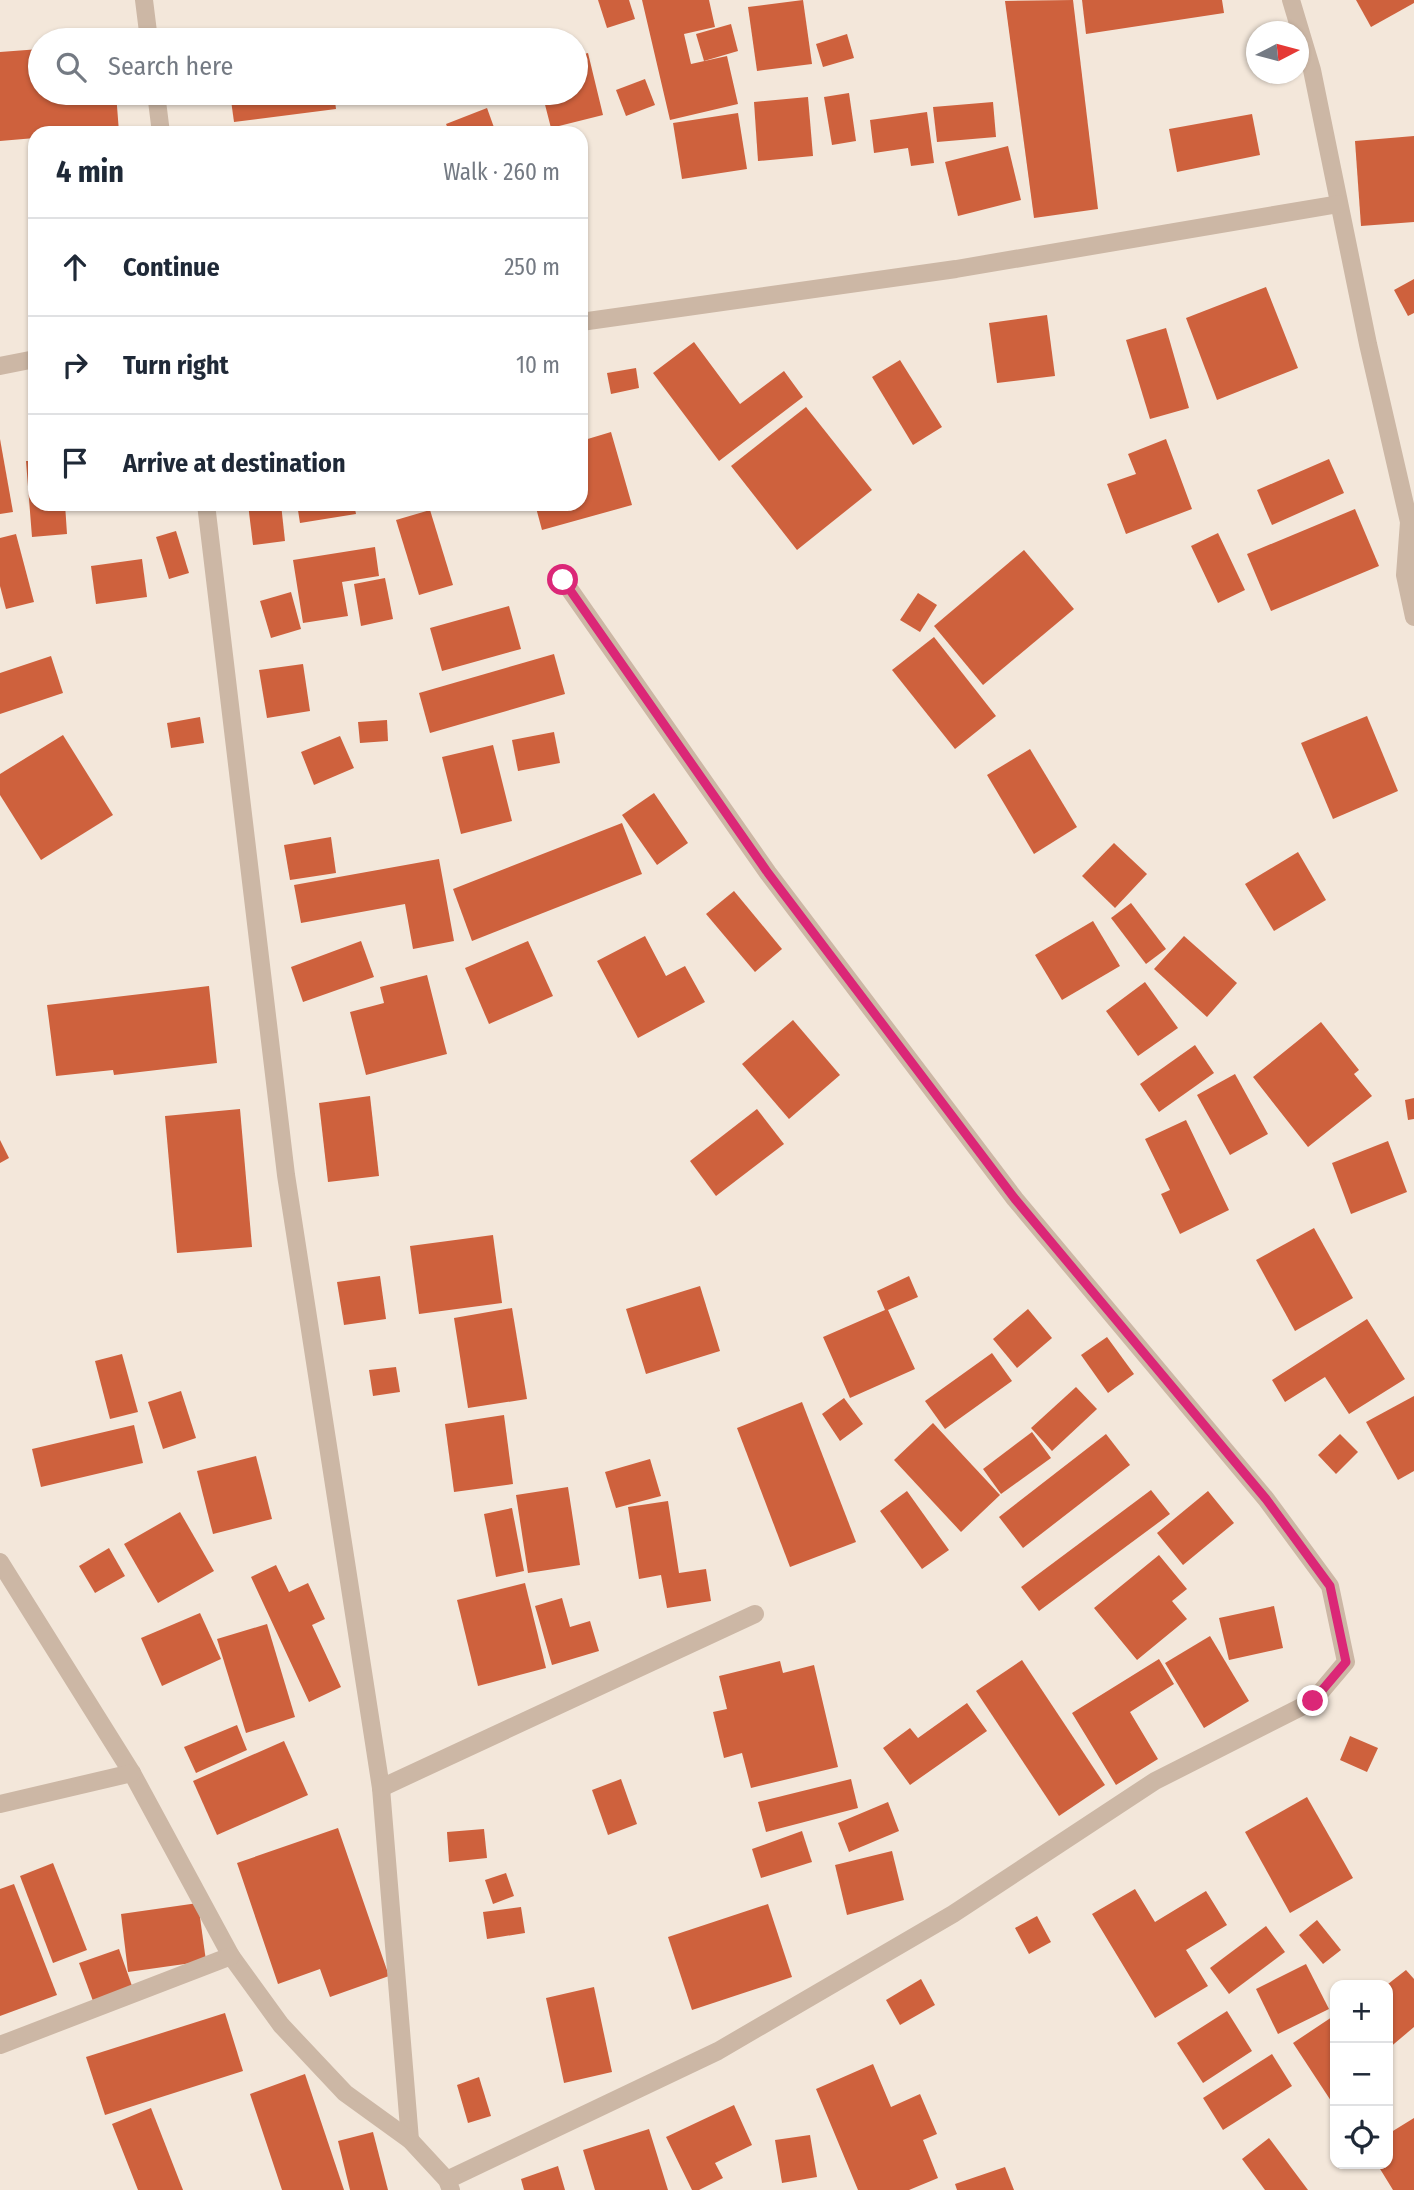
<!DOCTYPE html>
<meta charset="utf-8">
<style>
:root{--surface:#fff;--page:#f6f6f7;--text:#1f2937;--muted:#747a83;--line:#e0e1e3}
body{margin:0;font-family:"Fira Sans Condensed",sans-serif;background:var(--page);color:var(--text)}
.controls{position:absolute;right:21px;bottom:21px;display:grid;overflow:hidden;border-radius:14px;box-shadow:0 2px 5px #0004}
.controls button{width:63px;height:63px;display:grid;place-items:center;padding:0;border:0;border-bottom:2px solid var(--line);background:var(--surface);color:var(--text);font:35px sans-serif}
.compass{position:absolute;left:1246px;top:21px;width:63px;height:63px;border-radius:50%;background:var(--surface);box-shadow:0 2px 5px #0004;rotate:84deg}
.stop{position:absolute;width:21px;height:21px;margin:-16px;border:5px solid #db2777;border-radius:50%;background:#fff}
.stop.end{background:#db2777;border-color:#fff;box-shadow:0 2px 7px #0008}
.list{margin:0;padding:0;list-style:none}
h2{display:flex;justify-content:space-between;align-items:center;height:91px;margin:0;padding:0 28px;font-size:30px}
h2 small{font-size:23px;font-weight:400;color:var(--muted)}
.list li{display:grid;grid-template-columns:46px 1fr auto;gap:21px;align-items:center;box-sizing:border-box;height:98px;padding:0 28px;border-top:2px solid var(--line)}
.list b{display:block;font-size:26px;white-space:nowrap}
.list em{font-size:23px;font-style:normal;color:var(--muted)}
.icon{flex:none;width:38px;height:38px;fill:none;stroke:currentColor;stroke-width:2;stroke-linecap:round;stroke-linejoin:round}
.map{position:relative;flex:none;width:1414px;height:2190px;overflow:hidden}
.search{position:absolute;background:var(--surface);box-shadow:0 2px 5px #0004;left:28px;top:28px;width:560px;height:77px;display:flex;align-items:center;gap:18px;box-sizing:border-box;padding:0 24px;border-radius:38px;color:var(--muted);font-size:26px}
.panel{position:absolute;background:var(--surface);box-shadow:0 2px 5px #0004;left:28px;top:126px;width:560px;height:385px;border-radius:21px}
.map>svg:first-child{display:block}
.building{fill:#ce613d}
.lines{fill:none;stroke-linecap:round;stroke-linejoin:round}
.minor{stroke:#ccb7a5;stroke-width:18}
.route{stroke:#db2777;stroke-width:9}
</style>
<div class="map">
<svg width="1414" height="2190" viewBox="0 0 1414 2190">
<rect width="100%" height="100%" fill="#f3e7da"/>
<!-- building -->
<g class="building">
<path d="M598 0H629L635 19 607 28Z"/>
<path d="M642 0H709L715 27 684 34 691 64 727 56 738 104 670 120Z"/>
<path d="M803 0 812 64 757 71 748 7Z"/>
<path d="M1073 0 1098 209 1034 218 1005 1Z"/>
<path d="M1082 0H1222L1224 13 1086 34Z"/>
<path d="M1356 0H1414V3L1371 27Z"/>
<path d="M731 24 738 51 704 61 696 34Z"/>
<path d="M847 34 854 58 823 67 816 44Z"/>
<path d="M40 49V93H116L119 132 35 133V138L0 141V52Z"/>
<path d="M588 53 603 115 551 128 542 93H576V56Z"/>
<path d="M645 79 655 105 626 116 616 90Z"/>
<path d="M230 93H334L336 109 234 122Z"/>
<path d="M849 93 856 141 832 145 824 97Z"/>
<path d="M808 97 813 156 758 161 754 102Z"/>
<path d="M993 102 996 137 937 142 933 107Z"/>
<path d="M487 108 496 133H450L446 124Z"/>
<path d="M927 112 934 163 911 166 908 148 874 153 870 120Z"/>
<path d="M738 113 747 169 682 179 673 123Z"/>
<path d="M1252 114 1260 155 1177 172 1169 129Z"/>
<path d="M1414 136V222L1361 226 1355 141Z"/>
<path d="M1008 146 1021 200 958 216 945 162Z"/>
<path d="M1414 279V313L1408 316 1394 290Z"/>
<path d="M1266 287 1298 368 1217 400 1186 318Z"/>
<path d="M1047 315 1055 376 997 383 989 323Z"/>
<path d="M1166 328 1189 408 1150 419 1126 340Z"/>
<path d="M694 342 740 404 784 371 803 397 719 461 653 373Z"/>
<path d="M900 360 942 427 913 445 872 377Z"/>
<path d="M636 368 639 388 611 394 607 373Z"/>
<path d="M806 407 872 490 797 550 731 466Z"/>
<path d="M611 432 632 505 542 530 535 504H581V441Z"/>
<path d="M0 439 13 512 0 514Z"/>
<path d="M1166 439 1192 509 1126 534 1107 484 1136 474 1128 454Z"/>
<path d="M1329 459 1344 493 1272 525 1257 490Z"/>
<path d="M26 461H35V504H65L67 534 32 537Z"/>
<path d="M248 504H281L285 541 253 545Z"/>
<path d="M297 504H354L356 514 300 523Z"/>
<path d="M1355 509 1379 566 1271 611 1247 554Z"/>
<path d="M430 510 453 585 419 595 396 520Z"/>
<path d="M176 531 189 573 169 579 156 537Z"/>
<path d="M1218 533 1245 590 1218 603 1191 546Z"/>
<path d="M16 534 34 602 6 609 0 586V538Z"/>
<path d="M375 547 379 576 342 582 348 616 303 623 293 560Z"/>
<path d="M1024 550 1074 609 983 685 934 626Z"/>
<path d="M142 559 147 597 96 604 91 566Z"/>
<path d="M385 578 393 619 361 626 354 584Z"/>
<path d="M291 592 301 629 271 638 260 601Z"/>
<path d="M918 593 937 605 920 632 900 620Z"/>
<path d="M509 606 521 649 442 671 430 628Z"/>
<path d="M934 637 996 716 955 749 892 670Z"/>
<path d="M554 654 565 694 430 733 419 693Z"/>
<path d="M51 656 63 693 0 714V673Z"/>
<path d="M303 664 310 711 267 718 259 670Z"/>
<path d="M1367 716 1398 791 1333 819 1301 743Z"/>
<path d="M200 717 204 743 171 748 167 723Z"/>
<path d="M387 720 388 741 360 743 358 722Z"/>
<path d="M554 732 560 763 518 771 512 740Z"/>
<path d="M63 735 113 815 41 860 0 795V774Z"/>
<path d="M340 736 354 768 314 785 301 752Z"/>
<path d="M493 745 512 821 461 834 442 757Z"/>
<path d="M1030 749 1077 827 1034 854 987 775Z"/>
<path d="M654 793 688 843 657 865 622 815Z"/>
<path d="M622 823 642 874 472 941 453 889Z"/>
<path d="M331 837 336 873 290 880 284 845Z"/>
<path d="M1114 843 1147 874 1115 908 1082 876Z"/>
<path d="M1298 852 1326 900 1274 931 1245 884Z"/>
<path d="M439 859 454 941 413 949 405 904 301 923 294 885Z"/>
<path d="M734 891 782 949 755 972 706 914Z"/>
<path d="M1131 903 1166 949 1146 964 1111 918Z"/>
<path d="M1093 921 1120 966 1062 1000 1035 955Z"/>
<path d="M645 936 666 976 685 966 705 1002 638 1038 597 961Z"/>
<path d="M1184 936 1237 983 1207 1017 1154 969Z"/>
<path d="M361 941 374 977 303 1002 291 967Z"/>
<path d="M528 941 553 996 489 1024 465 968Z"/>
<path d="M427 975 447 1054 366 1075 350 1012 384 1003 380 987Z"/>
<path d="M1145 982 1178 1028 1138 1056 1106 1011Z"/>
<path d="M209 986 217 1063 114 1075 113 1070 56 1076 47 1005Z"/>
<path d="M793 1020 840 1075 789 1119 742 1064Z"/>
<path d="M1321 1022 1359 1070 1354 1074 1372 1096 1308 1147 1253 1077Z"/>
<path d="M1195 1045 1214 1073 1159 1112 1140 1084Z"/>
<path d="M1235 1074 1268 1134 1230 1155 1197 1095Z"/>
<path d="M370 1096 379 1176 328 1182 319 1103Z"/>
<path d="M1414 1098V1119L1408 1120 1405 1100Z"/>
<path d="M240 1109 252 1247 177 1253 165 1116Z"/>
<path d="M757 1109 784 1144 716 1196 690 1161Z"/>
<path d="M1186 1120 1229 1210 1180 1234 1161 1194 1170 1190 1145 1139Z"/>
<path d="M0 1140 9 1158 0 1163Z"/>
<path d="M1388 1141 1407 1192 1351 1214 1332 1163Z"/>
<path d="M1314 1228 1353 1298 1295 1331 1256 1260Z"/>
<path d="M493 1235 502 1303 419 1314 410 1246Z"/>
<path d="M380 1276 386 1319 344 1325 337 1282Z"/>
<path d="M909 1276 918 1297 888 1310 915 1369 850 1398 823 1337 885 1310 877 1291Z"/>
<path d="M700 1286 720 1351 646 1374 626 1309Z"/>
<path d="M512 1308 527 1399 468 1408 454 1318Z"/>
<path d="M1028 1309 1052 1338 1017 1368 993 1339Z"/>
<path d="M1367 1319 1405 1379 1349 1414 1325 1377 1285 1402 1272 1380Z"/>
<path d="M1107 1337 1134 1374 1108 1393 1081 1355Z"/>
<path d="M992 1353 1012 1381 945 1429 925 1401Z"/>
<path d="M122 1354 138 1412 110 1419 95 1361Z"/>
<path d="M396 1367 400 1392 373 1396 369 1370Z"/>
<path d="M1076 1387 1097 1409 1052 1451 1031 1428Z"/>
<path d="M181 1391 196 1438 163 1449 148 1402Z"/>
<path d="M1414 1396V1471L1398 1480 1366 1422Z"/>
<path d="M844 1398 863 1424 840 1441 822 1414Z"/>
<path d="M802 1402 856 1542 790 1567 737 1428Z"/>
<path d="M504 1415 513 1484 454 1492 445 1424Z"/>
<path d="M933 1423 1000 1495 961 1532 894 1460Z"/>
<path d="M134 1425 143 1463 41 1487 32 1449Z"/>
<path d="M1032 1432 1051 1458 1001 1494 983 1469Z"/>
<path d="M1106 1434 1130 1465 1023 1548 999 1517Z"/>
<path d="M1340 1434 1358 1452 1336 1474 1318 1455Z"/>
<path d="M256 1456 272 1519 213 1534 197 1471Z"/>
<path d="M650 1459 661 1496 616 1508 605 1472Z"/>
<path d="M568 1487 580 1565 528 1573 516 1495Z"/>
<path d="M1151 1490 1170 1514 1039 1611 1021 1587Z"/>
<path d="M907 1491 949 1550 922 1569 880 1511Z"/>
<path d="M1208 1491 1234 1523 1183 1565 1157 1533Z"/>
<path d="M668 1501 679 1573 706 1569 711 1601 667 1608 661 1575 639 1579 628 1507Z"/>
<path d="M512 1508 524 1571 496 1577 484 1514Z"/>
<path d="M180 1512 214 1571 158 1603 124 1544Z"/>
<path d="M109 1548 125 1576 95 1593 79 1566Z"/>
<path d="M1159 1555 1187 1589 1172 1601 1187 1619 1137 1660 1094 1608Z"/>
<path d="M276 1565 289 1592 308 1583 325 1619 312 1625 341 1687 309 1702 251 1577Z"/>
<path d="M525 1583 546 1668 478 1686 457 1600Z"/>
<path d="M562 1598 570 1627 590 1621 599 1651 552 1665 535 1606Z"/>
<path d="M1274 1606 1283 1648 1229 1660 1219 1618Z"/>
<path d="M200 1613 221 1659 162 1686 141 1638Z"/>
<path d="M267 1624 295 1717 246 1733 217 1639Z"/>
<path d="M1210 1636 1249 1701 1204 1728 1165 1663Z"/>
<path d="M1159 1659 1174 1684 1130 1712 1158 1759 1116 1785 1072 1713Z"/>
<path d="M1022 1660 1105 1785 1059 1816 976 1691Z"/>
<path d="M780 1661 783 1673 814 1665 838 1767 751 1788 742 1753 724 1758 713 1712 727 1709 719 1676Z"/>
<path d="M967 1703 987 1731 910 1785 883 1748 910 1728 918 1738Z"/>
<path d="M237 1725 247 1750 196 1773 184 1747Z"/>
<path d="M1350 1736 1378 1748 1367 1772 1340 1760Z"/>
<path d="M284 1741 308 1795 217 1835 193 1781Z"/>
<path d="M621 1779 637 1824 608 1835 592 1790Z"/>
<path d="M851 1779 858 1808 766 1832 758 1802Z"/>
<path d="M1307 1797 1353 1878 1290 1913 1245 1832Z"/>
<path d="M888 1802 899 1831 849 1852 838 1823Z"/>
<path d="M338 1828 389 1976 330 1997 320 1969 278 1984 237 1863Z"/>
<path d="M484 1829 487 1858 449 1862 447 1832Z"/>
<path d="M802 1831 812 1862 761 1878 752 1849Z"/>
<path d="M892 1851 904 1900 847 1915 835 1865Z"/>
<path d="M53 1863 87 1950 53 1963 20 1876Z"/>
<path d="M506 1873 514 1896 493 1904 485 1880Z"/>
<path d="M14 1884 57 1995 0 2016V1889Z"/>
<path d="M1135 1889 1155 1922 1206 1891 1227 1925 1186 1950 1208 1986 1155 2018 1092 1914Z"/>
<path d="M198 1903 206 1961 128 1972 121 1914Z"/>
<path d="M768 1904 792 1977 692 2010 668 1937Z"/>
<path d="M521 1907 525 1933 487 1939 483 1912Z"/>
<path d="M1037 1916 1051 1942 1029 1954 1015 1928Z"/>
<path d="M1317 1920 1341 1950 1323 1964 1299 1935Z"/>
<path d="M1266 1926 1285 1952 1229 1994 1210 1968Z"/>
<path d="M119 1949 132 1986 93 2001 79 1963Z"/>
<path d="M1306 1964 1329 2009 1278 2034 1256 1989Z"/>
<path d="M1406 1970 1414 1979V2027L1388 2049V1984Z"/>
<path d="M921 1979 935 2005 900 2025 886 2000Z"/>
<path d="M594 1987 612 2072 564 2083 546 1998Z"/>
<path d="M1227 2011 1252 2051 1203 2083 1177 2043Z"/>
<path d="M225 2013 243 2071 105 2115 86 2057Z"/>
<path d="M1335 2015V2107L1293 2043Z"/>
<path d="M1272 2054 1292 2086 1223 2130 1203 2098Z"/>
<path d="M873 2064 891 2107 920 2094 937 2134 923 2140 938 2178 909 2190H858L816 2089Z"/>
<path d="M305 2074 344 2190H282L250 2094Z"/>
<path d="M479 2077 491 2116 468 2123 457 2085Z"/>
<path d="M734 2105 752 2145 715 2163 723 2178 699 2190H692L666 2137Z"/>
<path d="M151 2108 183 2190H138L112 2124Z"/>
<path d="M1414 2118V2190H1393L1377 2164H1388V2134Z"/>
<path d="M649 2129 668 2190H595L583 2150Z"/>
<path d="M373 2132 388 2190H350L338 2141Z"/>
<path d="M810 2135 817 2177 782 2183 775 2140Z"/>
<path d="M1269 2138 1308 2190H1265L1242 2159Z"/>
<path d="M558 2166 565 2190H524L521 2179Z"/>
<path d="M1005 2167 1014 2190H957L955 2184Z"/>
</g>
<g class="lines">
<!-- minor -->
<g class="minor">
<path d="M144 0 149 40"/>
<path d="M1291 0 1312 70 1368 344 1409 522 1405 575 1414 617"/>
<path d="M156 93 161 133"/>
<path d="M581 322 956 269 1339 204"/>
<path d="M0 366 35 359"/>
<path d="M206 504 286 1175 381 1788 410 2140"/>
<path d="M0 1562 132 1773 231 1956 281 2025 345 2093 410 2140 447 2180 451 2190"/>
<path d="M381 1788 755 1614"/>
<path d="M0 1804 132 1773"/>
<path d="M0 2045 231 1956"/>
<path d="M447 2180 718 2051 953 1914 1155 1781 1313 1701 1346 1662 1330 1586 1266 1499 1015 1199 768 873 563 580"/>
</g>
</g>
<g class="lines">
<!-- route -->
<path class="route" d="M563 580 768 873 1015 1199 1266 1499 1330 1586 1346 1662 1313 1701"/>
</g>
</svg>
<div class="controls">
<button>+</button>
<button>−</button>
<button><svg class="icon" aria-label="locate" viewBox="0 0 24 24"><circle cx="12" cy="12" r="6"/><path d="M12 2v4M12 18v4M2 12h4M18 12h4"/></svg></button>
</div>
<svg class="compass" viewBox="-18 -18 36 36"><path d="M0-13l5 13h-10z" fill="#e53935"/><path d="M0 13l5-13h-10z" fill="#747a83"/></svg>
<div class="stop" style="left:563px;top:580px"></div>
<div class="stop end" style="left:1313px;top:1701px"></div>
<div class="search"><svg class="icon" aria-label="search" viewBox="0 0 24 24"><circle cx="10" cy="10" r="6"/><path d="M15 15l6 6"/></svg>Search here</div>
<section class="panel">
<h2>4 min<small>Walk · 260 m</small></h2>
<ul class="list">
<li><svg class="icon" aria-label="ahead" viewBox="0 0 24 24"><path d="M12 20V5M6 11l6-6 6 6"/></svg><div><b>Continue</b></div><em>250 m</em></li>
<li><svg class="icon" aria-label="right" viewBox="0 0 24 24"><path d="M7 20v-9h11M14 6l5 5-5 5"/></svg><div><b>Turn right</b></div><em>10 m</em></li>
<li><svg class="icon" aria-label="arrive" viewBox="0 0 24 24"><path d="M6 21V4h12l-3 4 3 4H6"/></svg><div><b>Arrive at destination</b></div></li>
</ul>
</section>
</div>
